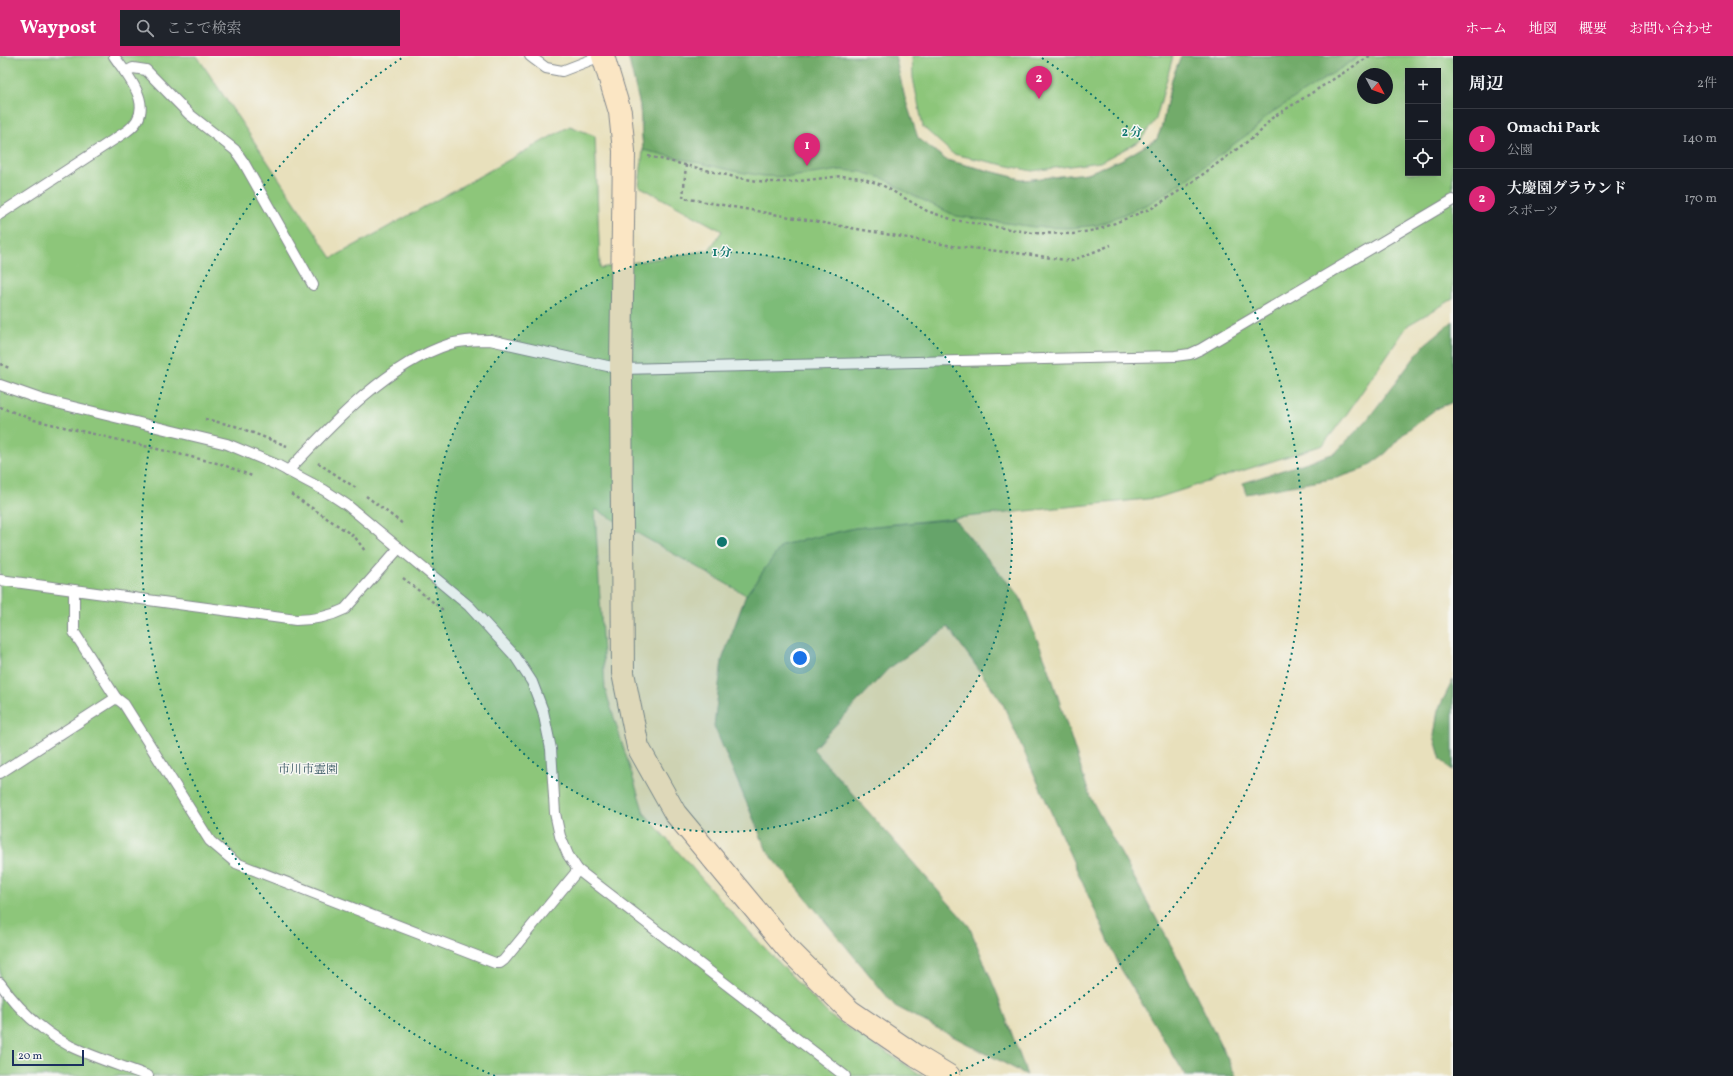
<!DOCTYPE html>
<html lang="ja">
<meta charset="utf-8">
<style>
:root{--surface:#171b24;--page:#20242c;--text:#f1f3f6;--muted:#9ea1a6;--line:#363941;--accent:#db2777}
body{margin:0;font-family:Vollkorn,"Noto Serif JP",serif;background:var(--page);color:var(--text)}
.controls{position:absolute;right:12px;top:12px;display:grid;overflow:hidden;border-radius:0px;box-shadow:0 4px 16px #0002}
.controls button{width:36px;height:36px;display:grid;place-items:center;padding:0;border:0;border-bottom:1px solid var(--line);background:var(--surface);color:var(--text);font:20px sans-serif}
.compass{position:absolute;left:1357px;top:12px;width:36px;height:36px;border-radius:50%;background:var(--surface);box-shadow:0 4px 16px #0002;rotate:131deg}
.scale{position:absolute;left:12px;bottom:10px;width:72px;box-sizing:border-box;padding-left:4px;border:2px solid #1b2f5e;border-top:0;font-size:11px;line-height:14px;white-space:nowrap;color:#1b2f5e;-webkit-text-stroke:3px #f6f6f2;paint-order:stroke}
.you{position:absolute;left:800px;top:602px;width:14px;height:14px;margin:-10px;border:3px solid #fff;border-radius:50%;background:#1a73e8;box-shadow:0 0 0 6px #1a73e833}
.badge{display:grid;place-items:center;width:26px;height:26px;border-radius:50%;background:var(--accent);color:#fff;font-size:13px;font-weight:700}
.pin{position:absolute;translate:-50% -33px;filter:drop-shadow(0 1px 2px #0008)}
.pin::after{content:'';position:absolute;top:21px;width:14px;height:12px;background:inherit;clip-path:polygon(0 0,100% 0,50% 100%)}
.list{margin:0;padding:0;list-style:none}
h2{display:flex;justify-content:space-between;align-items:center;height:52px;margin:0;padding:0 16px;font-size:17px}
h2 small{font-size:13px;font-weight:400;color:var(--muted)}
.list li{display:grid;grid-template-columns:26px 1fr auto;gap:12px;align-items:center;box-sizing:border-box;height:60px;padding:0 16px;border-top:1px solid var(--line)}
.list b{display:block;font-size:15px;white-space:nowrap}
.list p{margin:0;font-size:13px;white-space:nowrap;color:var(--muted)}
.list em{font-size:13px;font-style:normal;color:var(--muted)}
.icon{flex:none;width:22px;height:22px;fill:none;stroke:currentColor;stroke-width:2;stroke-linecap:round;stroke-linejoin:round}
.map{position:relative;flex:none;width:1453px;height:1020px;overflow:hidden}
header{display:flex;align-items:center;gap:24px;box-sizing:border-box;height:56px;padding:0 20px;background:var(--accent);color:#fff}
header strong{font-size:19px}
nav{display:flex;gap:22px;margin-inline-start:auto;font-size:14px}
.search{width:280px;height:36px;background:var(--page);display:flex;align-items:center;gap:10px;box-sizing:border-box;padding:0 14px;border-radius:0px;color:var(--muted);font-size:15px}
main{display:flex}
aside{flex:1;background:var(--surface)}
.map>svg:first-child{display:block}
.green{fill:#8dc67a;stroke:#547a6c;fill-rule:evenodd}
.forest{fill:#72ab6a;stroke:#466d64}
.lines{fill:none;stroke-linecap:round;stroke-linejoin:round}
.lane-casing{stroke:#82888d;stroke-width:12}
.secondary-casing{stroke:#82888d;stroke-width:24}
.path{stroke:#82888d;stroke-width:2.5;stroke-dasharray:3 3;stroke-linecap:butt}
.lane{stroke:#fff;stroke-width:10}
.secondary{stroke:#fbe6c4;stroke-width:22}
.ring{fill:none;stroke:#0f766e;stroke-width:2;stroke-dasharray:2 4}
.labels{text-anchor:middle;stroke-width:3;stroke-linejoin:round;paint-order:stroke}
.park-label{font-size:12px;fill:#3d5c66;stroke:#f6f6f2}
.centre{fill:#0f766e;stroke:#f6f6f2;stroke-width:2}
.ring-label{font-size:12px;text-anchor:middle;font-weight:bold;fill:#0f766e;stroke:#f6f6f2;stroke-width:3;stroke-linejoin:round;paint-order:stroke}
</style>
<header>
<strong>Waypost</strong>
<div class="search"><svg class="icon" aria-label="search" viewBox="0 0 24 24"><circle cx="10" cy="10" r="6"/><path d="M15 15l6 6"/></svg>ここで検索</div>
<nav><a>ホーム</a><a>地図</a><a>概要</a><a>お問い合わせ</a></nav>
</header>
<main>
<div class="map">
<svg width="1453" height="1020" viewBox="0 0 1453 1020">
<rect width="100%" height="100%" fill="#f6f6f2"/>
<filter id="ink" filterUnits="userSpaceOnUse"><feTurbulence type="fractalNoise" baseFrequency=".025" numOctaves="2"/><feDisplacementMap in="SourceGraphic" scale="8" xChannelSelector="R" yChannelSelector="G"/><feConvolveMatrix kernelMatrix="1 2 1 2 8 2 1 2 1" color-interpolation-filters="sRGB"/></filter>
<filter id="wash" filterUnits="userSpaceOnUse"><feTurbulence type="fractalNoise" baseFrequency=".012" numOctaves="4" result="noise"/><feDisplacementMap in="SourceGraphic" scale="16" xChannelSelector="R" yChannelSelector="G"/><feGaussianBlur stdDeviation="0.9" result="paint"/><feColorMatrix in="noise" values="0 0 0 0 0 0 0 0 0 0 0 0 0 0 0 0 0 1.4 0 .05"/><feComposite in="paint" operator="in"/></filter>
<g filter="url(#wash)">
<rect width="100%" height="100%" fill="#e8e0bc"/>
<!-- green -->
<g class="green">
<path d="M0 0H197L332 202 570 70 595 80 600 212 709 194 722 175 639 130 643 94 640 50 918 82 946 104 1025 124 1088 117 1121 104 1157 83 1162 70 1172 23 1181 0H1453V243L1408 269 1346 359 1323 389 1157 442 855 472 782 489 746 539 595 453 605 633 644 757 739 865 830 960 923 1020H0ZM1408 15H1438V117H1408ZM1363 18H1387V42H1363Z"/>
<path d="M912 0H1173L1156 63 1140 85 1100 106 1032 115 953 98 923 71 913 22Z"/>
</g>
<!-- forest -->
<g class="forest">
<path d="M628 0H895L905 42 918 82 946 104 1025 124 1088 117 1121 104 1157 83 1162 70 1172 23 1181 0H1360L1268 59 1256 72 1180 128 1148 148 1098 169 1071 172 1034 171 956 160 906 136 885 123 862 116 841 114 790 121 764 120 739 116 643 94 640 50Z"/>
<path d="M1453 265V346L1436 353 1405 376 1386 397 1364 413 1337 422 1246 438 1243 427 1335 397 1367 364 1424 289Z"/>
<path d="M954 463 1020 541 1049 613 1090 741 1179 904 1236 1020H1186L1121 913 1002 646 948 571 888 613 813 693 969 870 998 940 1027 1019 895 950 767 795 714 670 722 604 746 539 782 489 855 472Z"/>
<path d="M1453 624V715L1441 704 1434 680 1438 654Z"/>
</g>
</g>
<g filter="url(#ink)">
<g class="lines">
<!-- lane casing -->
<g class="lane-casing">
<g id="lane">
<path d="M530 0 546 12 562 15 601 0"/>
<path d="M125 16 133 12 146 14 189 58 235 94 244 107 313 229"/>
<path d="M0 158 127 75C158 53 129 22 114 0"/>
<path d="M0 329 40 343 227 388 277 409 324 434 347 449 469 550 515 600 532 626 543 655 551 693 555 757 560 780 568 799 578 814 845 1020"/>
<path d="M288 415C332 368 387 308 450 288 463 284 477 284 490 284L621 313 1175 300 1190 298 1201 293 1453 144"/>
<path d="M0 524 296 564C314 564 329 561 345 553L399 492"/>
<path d="M116 642 124 648 210 785 236 807 495 907H500L504 904 578 814"/>
<path d="M0 717 116 642 74 576V534"/>
<path d="M0 927C18 953 42 975 70 990 95 1002 122 1010 148 1020"/>
</g>
</g>
<!-- secondary casing -->
<g class="secondary-casing">
<path id="secondary" d="M603 0 620 56 624 95 621 313 623 617 638 691 675 757 788 893 850 955 916 1000 949 1020"/>
</g>
<!-- path -->
<g class="path">
<path d="M648 100 739 122 765 126H791L841 120 861 122 882 129 927 155 954 164 1033 177 1073 178 1100 173 1152 152 1184 132 1259 77 1272 62 1370 0"/>
<path d="M686 109 683 142 953 190 1033 199 1071 205 1111 189"/>
<path d="M0 308 9 312"/>
<path d="M0 351 34 364 221 408 252 420"/>
<path d="M205 363 235 370 287 390"/>
<path d="M318 407 356 432"/>
<path d="M291 438 355 481 365 495"/>
<path d="M366 440 403 468"/>
<path d="M403 522 443 554"/>
</g>
<!-- lane -->
<use href="#lane" class="lane"/>
<!-- secondary -->
<use href="#secondary" class="secondary"/>
</g>
</g>
<!-- distance rings -->
<circle cx="722" cy="486" r="290" fill="#0f766e" fill-opacity=".12"/>
<g class="ring">
<circle cx="722" cy="486" r="290"/>
<path d="M495 1020A580 580 0 0 1 402 2M1042 2A580 580 0 0 1 949 1020"/>
</g>
<g class="labels">
<!-- park labels -->
<g class="park-label">
<text x="308" y="717">市川市霊園</text>
</g>
</g>
<circle cx="722" cy="486" r="6" class="centre"/>
<g class="ring-label">
<text x="1132" y="80">2 分</text>
<text x="722" y="200">1 分</text>
</g>
</svg>
<div class="controls">
<button>+</button>
<button>−</button>
<button><svg class="icon" aria-label="locate" viewBox="0 0 24 24"><circle cx="12" cy="12" r="6"/><path d="M12 2v4M12 18v4M2 12h4M18 12h4"/></svg></button>
</div>
<svg class="compass" viewBox="-18 -18 36 36"><path d="M0-13l5 13h-10z" fill="#e53935"/><path d="M0 13l5-13h-10z" fill="#9ea1a6"/></svg>
<div class="scale">20 m</div>
<div class="you"></div>
<div class="pin badge" style="left:807px;top:110px">1</div>
<div class="pin badge" style="left:1039px;top:43px">2</div>
</div>
<aside>
<h2>周辺<small>2件</small></h2>
<ul class="list">
<li><span class="badge">1</span><div><b>Omachi Park</b><p>公園</p></div><em>140 m</em></li>
<li><span class="badge">2</span><div><b>大慶園グラウンド</b><p>スポーツ</p></div><em>170 m</em></li>
</ul>
</aside>
</main>
